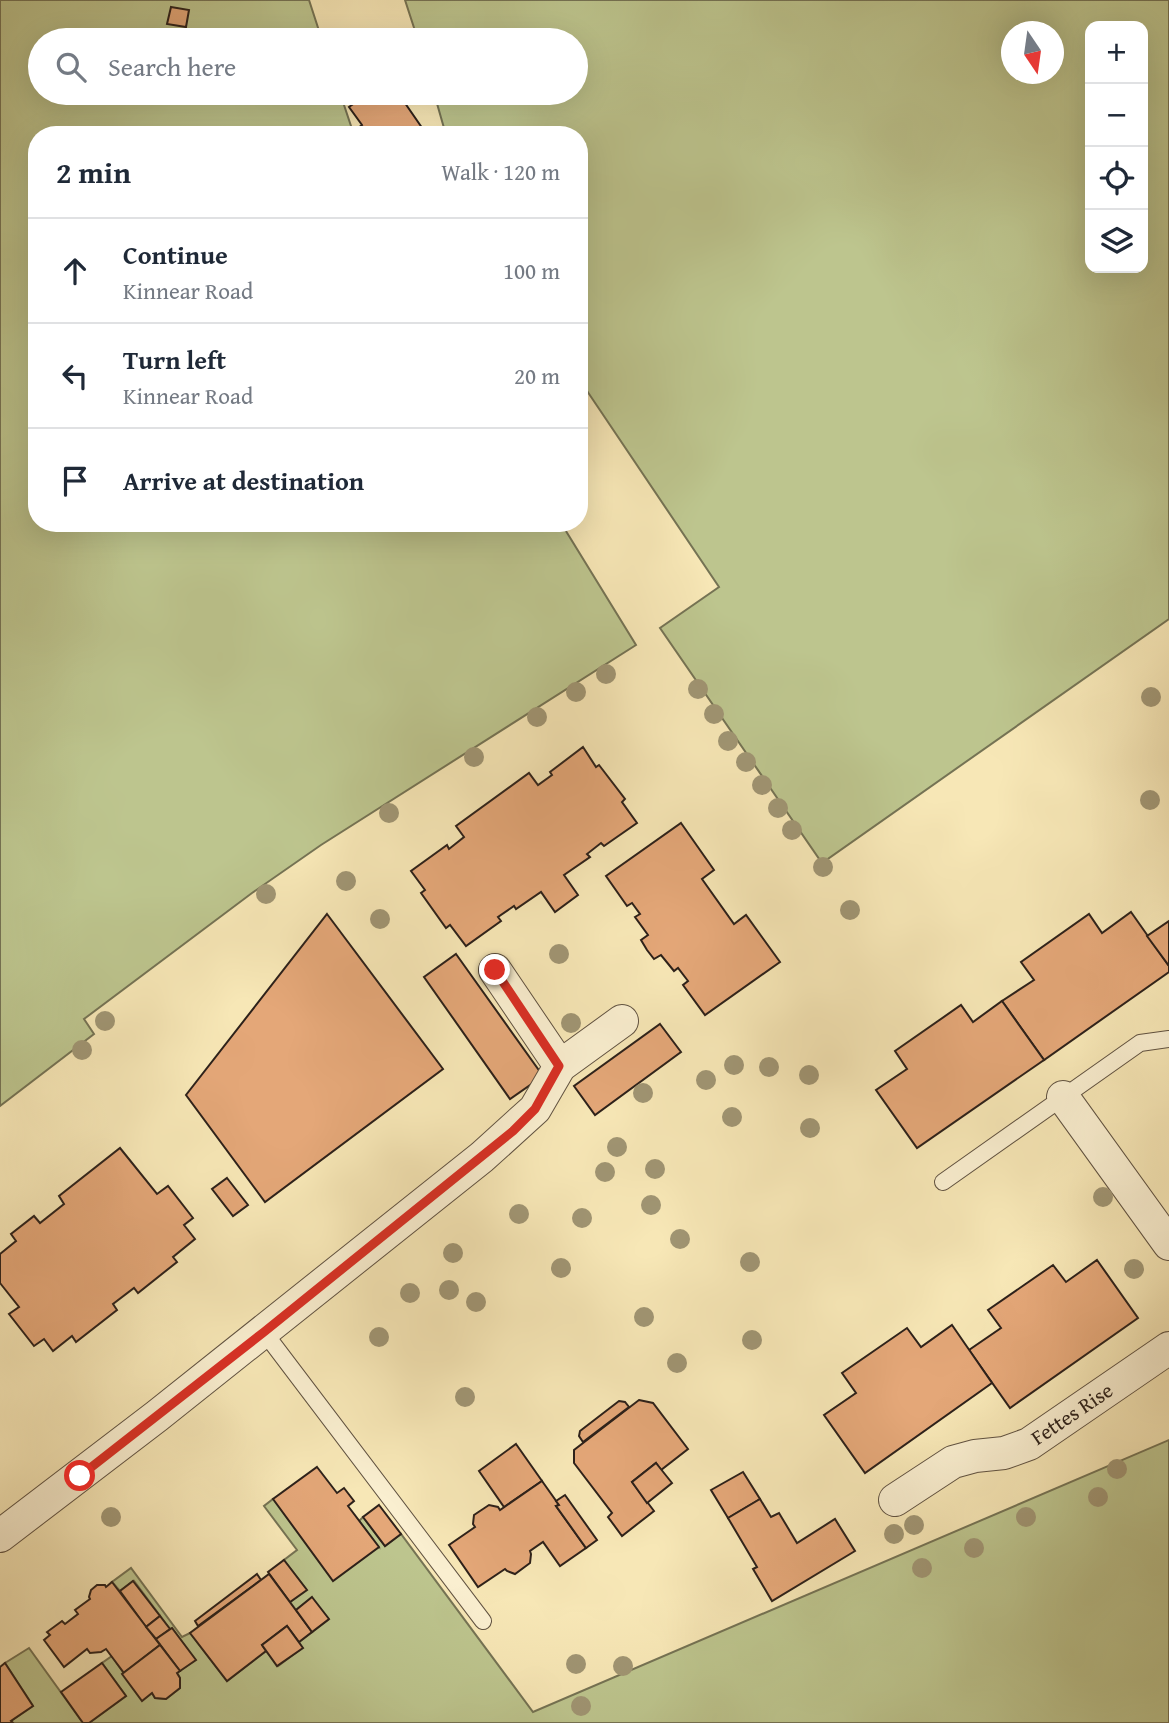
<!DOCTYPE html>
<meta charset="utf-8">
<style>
:root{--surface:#fff;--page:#f2f2f3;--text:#1f2937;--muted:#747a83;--line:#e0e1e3}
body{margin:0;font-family:"Gentium Book Plus",serif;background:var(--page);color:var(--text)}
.controls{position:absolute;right:21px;top:21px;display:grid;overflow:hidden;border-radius:14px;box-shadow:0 7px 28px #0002}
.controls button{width:63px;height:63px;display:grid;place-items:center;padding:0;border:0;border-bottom:2px solid var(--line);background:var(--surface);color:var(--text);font:35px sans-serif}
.compass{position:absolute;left:1001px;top:21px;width:63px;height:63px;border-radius:50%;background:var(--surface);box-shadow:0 7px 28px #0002;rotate:167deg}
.stop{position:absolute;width:21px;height:21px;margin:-16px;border:5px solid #d93025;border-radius:50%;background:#fff}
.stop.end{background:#d93025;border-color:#fff;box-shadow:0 2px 7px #0008}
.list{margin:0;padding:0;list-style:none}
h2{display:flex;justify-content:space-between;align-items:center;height:91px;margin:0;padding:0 28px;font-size:30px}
h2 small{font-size:23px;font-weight:400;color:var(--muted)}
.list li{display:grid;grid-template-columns:46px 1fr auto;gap:21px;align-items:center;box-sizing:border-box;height:105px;padding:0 28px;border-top:2px solid var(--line)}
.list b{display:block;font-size:26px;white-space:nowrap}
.list p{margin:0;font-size:23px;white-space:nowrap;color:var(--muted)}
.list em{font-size:23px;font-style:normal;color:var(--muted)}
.icon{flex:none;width:38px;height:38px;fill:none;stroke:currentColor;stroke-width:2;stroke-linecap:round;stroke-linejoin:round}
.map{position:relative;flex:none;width:1169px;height:1723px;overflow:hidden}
.search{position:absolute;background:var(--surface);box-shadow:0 7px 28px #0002;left:28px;top:28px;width:560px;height:77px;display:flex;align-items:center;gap:18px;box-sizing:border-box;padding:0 24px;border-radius:38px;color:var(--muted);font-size:26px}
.panel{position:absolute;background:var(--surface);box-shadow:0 7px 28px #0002;left:28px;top:126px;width:560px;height:406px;border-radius:28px}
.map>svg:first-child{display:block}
.green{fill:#bdc58e;stroke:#757354;stroke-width:2;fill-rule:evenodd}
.building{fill:#e4a778;stroke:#2d211a;stroke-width:2}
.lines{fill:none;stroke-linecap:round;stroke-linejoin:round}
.lane-casing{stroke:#605241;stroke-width:18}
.street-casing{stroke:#605241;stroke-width:34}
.lane{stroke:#faefd0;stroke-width:16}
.street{stroke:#faefd0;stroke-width:32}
.tree{fill:#a09573}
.route{stroke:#d93025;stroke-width:9}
.labels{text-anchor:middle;stroke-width:5;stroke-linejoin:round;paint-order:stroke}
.street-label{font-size:21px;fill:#2d211a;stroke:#faefd0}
</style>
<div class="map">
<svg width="1169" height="1723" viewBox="0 0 1169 1723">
<rect width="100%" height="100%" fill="#f7e7b6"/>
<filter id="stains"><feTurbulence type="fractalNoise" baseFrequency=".00286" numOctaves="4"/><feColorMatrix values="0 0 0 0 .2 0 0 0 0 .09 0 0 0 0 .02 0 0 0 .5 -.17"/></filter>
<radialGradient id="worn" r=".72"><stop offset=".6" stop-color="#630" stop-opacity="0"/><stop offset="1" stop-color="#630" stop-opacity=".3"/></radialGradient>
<!-- green -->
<g class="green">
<path d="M0 0H309L322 40H40V93H340L354 135H37V523H561L636 645 321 845 252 893 84 1019 94 1034 0 1106Z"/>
<path d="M405 0H1169V619L822 863 660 628 719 587 579 379V135H446L434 93H576V40H418ZM1090 26H1143V268H1090ZM1012 32H1054V74H1012Z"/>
<path d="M1169 1440V1723H89L126 1696 102 1663 112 1656 142 1700 152 1693 155 1698 166 1699 180 1688V1678L177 1673 195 1660 172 1628 170 1629 134 1581 120 1591 112 1582 131 1568 182 1637 190 1633 227 1681 266 1651 278 1666 302 1648 299 1642 328 1620 312 1598 296 1610 290 1602 306 1589 284 1560 297 1550 264 1506 273 1499 378 1547 359 1521 363 1517 385 1546 401 1534 533 1712Z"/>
<path d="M29 1648 83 1723H13L11 1721 33 1706 5 1663Z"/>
</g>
<!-- building -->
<g class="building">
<path d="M171 7 189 10 186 27 167 24Z"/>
<path d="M369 93H398L427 135H348L362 125 349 107Z"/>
<path d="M583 747 596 767 599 765 625 799 622 802 637 823 604 846 601 843 587 854 590 857 564 875 578 895 555 912 541 892 516 909 514 906 498 917 501 921 466 946 450 925 446 928 421 893 425 890 411 871 447 845 449 849 464 837 456 826 529 773 538 785 552 775 550 772Z"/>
<path d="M681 823 714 870 702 879 734 924 746 915 780 962 705 1015 683 985 688 981 678 968 674 971 661 955 654 959 647 950 641 940 648 935 635 917 640 914 632 903 627 906 606 876Z"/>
<path d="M1131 912 1169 966V972L1044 1060 1002 1001 1034 980 1021 962 1089 914 1102 933Z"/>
<path d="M327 914 443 1069 265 1202 186 1095Z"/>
<path d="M1169 921V966L1147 936Z"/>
<path d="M456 954 543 1076 510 1099 424 977Z"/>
<path d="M1002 1001 1044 1060 917 1148 876 1090 907 1069 895 1051 961 1005 973 1022Z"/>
<path d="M660 1024 681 1052 595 1115 574 1086Z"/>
<path d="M120 1148 157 1194 168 1186 193 1218 184 1225 195 1239 173 1257 177 1262 138 1293 134 1288 113 1304 117 1310 76 1342 72 1336 53 1351 44 1339 34 1346 9 1314 19 1307 0 1283V1254L16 1241 11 1234 34 1216 40 1223 64 1204 59 1196Z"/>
<path d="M227 1178 248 1205 233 1216 212 1189Z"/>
<path d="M1097 1260 1138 1318 1010 1408 969 1350 1001 1328 988 1310 1053 1265 1066 1282Z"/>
<path d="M952 1325 992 1383 865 1473 824 1415 856 1393 842 1373 907 1328 921 1347Z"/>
<path d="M639 1400 653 1403 688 1449 661 1470 656 1463 632 1482 654 1511 622 1536 608 1517 612 1513 574 1463V1450Z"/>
<path d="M619 1401 625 1402 629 1407 583 1442 579 1436 580 1431Z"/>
<path d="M516 1444 542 1481 504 1507 479 1471Z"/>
<path d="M656 1463 672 1483 647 1503 632 1482Z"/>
<path d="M317 1467 337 1493 344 1488 354 1501 348 1506 379 1547 333 1581 273 1499Z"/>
<path d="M743 1472 760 1499 728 1518 711 1490Z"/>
<path d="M542 1481 559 1505 556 1506 586 1548 560 1566 543 1542 530 1551 531 1554 530 1563 515 1574 507 1571 505 1569 478 1587 449 1545 475 1527 473 1524 474 1515 489 1505 498 1507 500 1510Z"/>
<path d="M565 1495 597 1540 586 1548 556 1506 559 1505 556 1501Z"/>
<path d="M760 1499 771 1517 779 1513 797 1543 835 1519 855 1551 772 1601 753 1569 757 1567 728 1518Z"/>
<path d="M379 1505 401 1534 385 1546 363 1517Z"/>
<path d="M284 1560 307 1590 290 1602 268 1572Z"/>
<path d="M257 1574 261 1580 198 1626 195 1621Z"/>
<path d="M269 1574 312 1632 299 1642 287 1626 262 1645 266 1651 227 1681 190 1633Z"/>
<path d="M133 1581 160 1616 146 1627 120 1591Z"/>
<path d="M112 1582 160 1645 124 1673 106 1649 101 1652 90 1653 87 1649 64 1667 44 1640 50 1635 47 1632 62 1621 65 1624 78 1614 75 1610 90 1599 89 1597 91 1590 97 1585H105L106 1587Z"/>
<path d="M312 1597 329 1619 312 1632 296 1610Z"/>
<path d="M160 1616 170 1629 156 1639 146 1627Z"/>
<path d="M287 1626 303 1648 277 1666 262 1645Z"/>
<path d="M172 1628 196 1660 180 1671 156 1639Z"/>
<path d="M160 1645 180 1671 177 1673 180 1678V1688L166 1699 155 1698 152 1693 142 1701 122 1674Z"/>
<path d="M5 1663 33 1706 11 1721 13 1723H0V1667Z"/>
<path d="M102 1663 126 1696 89 1723H83L61 1692Z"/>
</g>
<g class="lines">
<!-- lane casing -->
<g class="lane-casing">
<g id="lane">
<path d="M943 1182 1140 1043 1169 1039"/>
<path d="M264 1332 483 1621"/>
</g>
</g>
<!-- street casing -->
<g class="street-casing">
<g id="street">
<path d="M495 970 560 1066"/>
<path d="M1063 1097 1169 1244"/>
<path d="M895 1500 953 1462 975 1456 1004 1453 1029 1444 1169 1348"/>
<path d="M0 1536 157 1416 482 1157 535 1109 560 1066 622 1021"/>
</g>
</g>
<!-- lane -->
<use href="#lane" class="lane"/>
<!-- street -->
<use href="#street" class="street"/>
</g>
<!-- trees -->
<g class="tree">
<circle cx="606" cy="674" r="10"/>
<circle cx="698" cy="689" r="10"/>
<circle cx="576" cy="692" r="10"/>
<circle cx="1151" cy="697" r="10"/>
<circle cx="714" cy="714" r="10"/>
<circle cx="537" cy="717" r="10"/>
<circle cx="728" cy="741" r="10"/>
<circle cx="474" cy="757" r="10"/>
<circle cx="746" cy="762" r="10"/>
<circle cx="762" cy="785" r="10"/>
<circle cx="1150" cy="800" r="10"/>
<circle cx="778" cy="808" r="10"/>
<circle cx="389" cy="813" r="10"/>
<circle cx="792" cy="830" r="10"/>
<circle cx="823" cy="867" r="10"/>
<circle cx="346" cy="881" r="10"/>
<circle cx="266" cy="894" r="10"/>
<circle cx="850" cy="910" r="10"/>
<circle cx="380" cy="919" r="10"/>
<circle cx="559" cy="954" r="10"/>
<circle cx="105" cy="1021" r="10"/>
<circle cx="571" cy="1023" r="10"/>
<circle cx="82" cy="1050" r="10"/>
<circle cx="734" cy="1065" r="10"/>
<circle cx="769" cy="1067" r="10"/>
<circle cx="809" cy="1075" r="10"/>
<circle cx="706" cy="1080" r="10"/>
<circle cx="643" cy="1093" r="10"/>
<circle cx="732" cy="1117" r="10"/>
<circle cx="810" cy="1128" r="10"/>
<circle cx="617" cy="1147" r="10"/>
<circle cx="655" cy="1169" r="10"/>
<circle cx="605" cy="1172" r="10"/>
<circle cx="1103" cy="1197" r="10"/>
<circle cx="651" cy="1205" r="10"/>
<circle cx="519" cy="1214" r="10"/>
<circle cx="582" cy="1218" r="10"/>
<circle cx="680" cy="1239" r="10"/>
<circle cx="453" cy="1253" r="10"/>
<circle cx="750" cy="1262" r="10"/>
<circle cx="561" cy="1268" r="10"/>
<circle cx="1134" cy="1269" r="10"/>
<circle cx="449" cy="1290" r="10"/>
<circle cx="410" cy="1293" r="10"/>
<circle cx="476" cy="1302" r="10"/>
<circle cx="644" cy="1317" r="10"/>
<circle cx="379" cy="1337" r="10"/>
<circle cx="752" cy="1340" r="10"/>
<circle cx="677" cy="1363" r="10"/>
<circle cx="465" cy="1397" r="10"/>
<circle cx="1117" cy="1469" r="10"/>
<circle cx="1098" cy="1497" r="10"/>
<circle cx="111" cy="1517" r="10"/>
<circle cx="1026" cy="1517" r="10"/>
<circle cx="914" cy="1525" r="10"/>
<circle cx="894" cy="1534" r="10"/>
<circle cx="974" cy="1548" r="10"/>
<circle cx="922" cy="1568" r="10"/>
<circle cx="576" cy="1664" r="10"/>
<circle cx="623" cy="1666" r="10"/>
<circle cx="581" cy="1706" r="10"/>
</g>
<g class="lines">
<!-- route -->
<path class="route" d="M80 1476 264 1332 513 1131 535 1109 559 1066 495 970"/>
</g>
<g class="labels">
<!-- street labels -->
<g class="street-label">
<text transform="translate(1072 1414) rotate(-34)" y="7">Fettes Rise</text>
</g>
</g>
<rect width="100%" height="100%" filter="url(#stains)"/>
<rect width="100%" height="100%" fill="url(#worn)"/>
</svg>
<div class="controls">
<button>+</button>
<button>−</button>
<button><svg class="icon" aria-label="locate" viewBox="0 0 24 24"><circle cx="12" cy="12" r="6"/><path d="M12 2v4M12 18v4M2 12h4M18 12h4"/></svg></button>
<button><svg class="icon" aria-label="layers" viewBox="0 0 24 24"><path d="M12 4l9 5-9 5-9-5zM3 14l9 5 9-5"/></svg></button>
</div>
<svg class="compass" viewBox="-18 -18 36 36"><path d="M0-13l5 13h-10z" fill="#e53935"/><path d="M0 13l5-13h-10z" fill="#747a83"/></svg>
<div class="stop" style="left:80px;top:1476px"></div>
<div class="stop end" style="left:495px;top:970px"></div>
<div class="search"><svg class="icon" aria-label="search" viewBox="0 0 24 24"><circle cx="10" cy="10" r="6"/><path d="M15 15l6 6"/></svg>Search here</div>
<section class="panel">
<h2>2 min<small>Walk · 120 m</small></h2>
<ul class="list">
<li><svg class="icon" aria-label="ahead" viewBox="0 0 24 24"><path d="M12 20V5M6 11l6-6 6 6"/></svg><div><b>Continue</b><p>Kinnear Road</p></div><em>100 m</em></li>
<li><svg class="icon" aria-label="left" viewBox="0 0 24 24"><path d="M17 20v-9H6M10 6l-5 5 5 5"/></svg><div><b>Turn left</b><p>Kinnear Road</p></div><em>20 m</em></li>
<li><svg class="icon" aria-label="arrive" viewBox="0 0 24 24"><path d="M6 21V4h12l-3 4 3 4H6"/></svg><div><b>Arrive at destination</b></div></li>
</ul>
</section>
</div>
